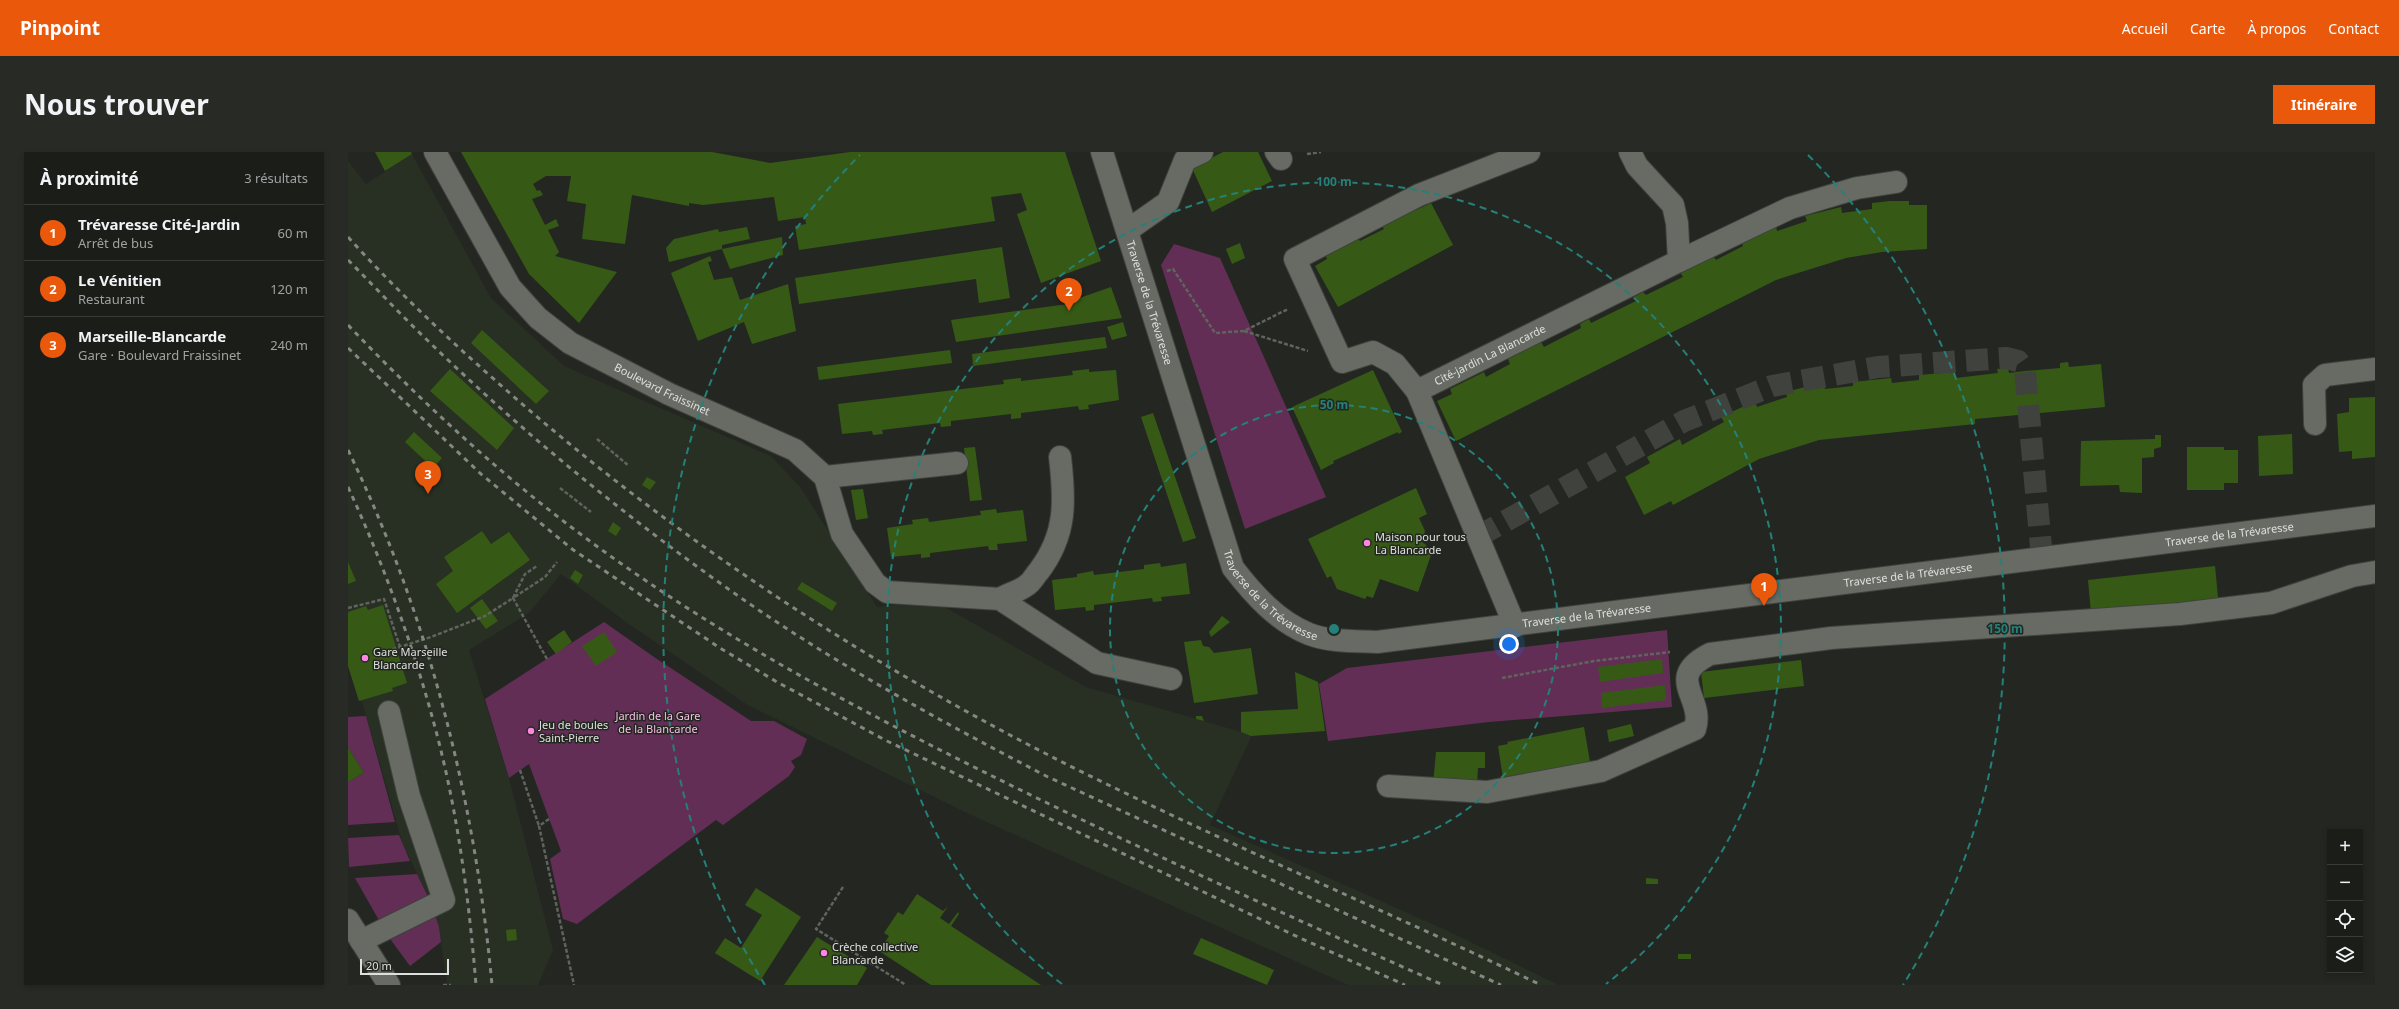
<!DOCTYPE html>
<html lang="fr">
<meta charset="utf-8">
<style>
:root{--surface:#1b1d19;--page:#282a26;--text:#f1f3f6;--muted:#a0a2a2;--line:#393b38;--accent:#ea580c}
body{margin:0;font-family:"Noto Sans",sans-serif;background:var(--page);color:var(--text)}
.controls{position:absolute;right:12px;bottom:12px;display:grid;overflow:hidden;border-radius:0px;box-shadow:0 2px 6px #0003}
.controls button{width:36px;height:36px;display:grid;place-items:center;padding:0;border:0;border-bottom:1px solid var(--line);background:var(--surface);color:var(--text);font:20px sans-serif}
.scale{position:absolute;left:12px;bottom:10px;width:89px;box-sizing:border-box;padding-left:4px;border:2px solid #dde0dc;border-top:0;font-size:11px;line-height:14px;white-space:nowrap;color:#dde0dc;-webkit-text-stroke:3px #242721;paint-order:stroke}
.you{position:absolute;left:1161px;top:492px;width:14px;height:14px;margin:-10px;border:3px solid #fff;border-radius:50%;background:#1a73e8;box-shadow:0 0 0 6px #1a73e833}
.badge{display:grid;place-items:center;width:26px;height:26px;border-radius:50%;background:var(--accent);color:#fff;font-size:13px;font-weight:700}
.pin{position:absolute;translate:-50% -33px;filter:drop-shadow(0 1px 2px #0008)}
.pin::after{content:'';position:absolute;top:21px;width:14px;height:12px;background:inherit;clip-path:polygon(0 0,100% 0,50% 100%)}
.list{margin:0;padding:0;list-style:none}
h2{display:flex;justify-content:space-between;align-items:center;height:52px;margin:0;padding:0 16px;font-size:17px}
h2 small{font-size:13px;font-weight:400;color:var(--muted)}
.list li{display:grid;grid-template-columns:26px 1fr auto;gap:12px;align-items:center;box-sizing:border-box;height:56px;padding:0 16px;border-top:1px solid var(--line)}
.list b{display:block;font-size:15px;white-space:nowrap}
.list p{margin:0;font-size:13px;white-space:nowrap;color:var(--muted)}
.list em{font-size:13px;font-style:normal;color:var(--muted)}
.icon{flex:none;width:22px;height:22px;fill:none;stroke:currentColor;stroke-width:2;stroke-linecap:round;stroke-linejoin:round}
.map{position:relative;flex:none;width:2027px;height:833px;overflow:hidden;border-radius:0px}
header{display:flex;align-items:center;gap:24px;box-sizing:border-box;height:56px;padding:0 20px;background:var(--accent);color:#fff}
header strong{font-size:19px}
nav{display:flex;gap:22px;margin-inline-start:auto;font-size:14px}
.intro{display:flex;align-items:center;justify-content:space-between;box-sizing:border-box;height:96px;padding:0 24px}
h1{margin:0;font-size:28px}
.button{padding:10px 18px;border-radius:0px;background:var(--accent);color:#fff;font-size:14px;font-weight:700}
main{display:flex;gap:24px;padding:0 24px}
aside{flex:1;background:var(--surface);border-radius:0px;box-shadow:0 2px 6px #0003}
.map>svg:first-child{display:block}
.built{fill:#282f23}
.green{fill:#622e55}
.building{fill:#365a16}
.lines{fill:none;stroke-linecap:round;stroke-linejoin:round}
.minor-tunnel{stroke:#40433d;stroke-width:22;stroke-dasharray:22 11;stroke-linecap:butt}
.minor-casing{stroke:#3f423d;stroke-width:24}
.path{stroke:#60635e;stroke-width:2.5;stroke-dasharray:4 2;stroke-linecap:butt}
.minor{stroke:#676b64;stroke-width:22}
.rail{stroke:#848782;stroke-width:3;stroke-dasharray:5 5;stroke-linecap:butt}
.ring{fill:none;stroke:#248179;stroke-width:2;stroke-dasharray:7 5}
.poi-dot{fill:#fe85e0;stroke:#242721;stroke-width:1.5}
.labels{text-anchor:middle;stroke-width:3;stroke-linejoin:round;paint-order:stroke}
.street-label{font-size:11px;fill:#dde0dc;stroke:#242721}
.poi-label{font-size:11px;fill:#dde0dc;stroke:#242721;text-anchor:start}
.park-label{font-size:11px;fill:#f6bfe5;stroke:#242721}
.centre{fill:#248179;stroke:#242721;stroke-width:2}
.ring-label{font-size:12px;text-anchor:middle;font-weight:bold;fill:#248179;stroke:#242721;stroke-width:3;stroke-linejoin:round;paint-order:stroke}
</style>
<header>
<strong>Pinpoint</strong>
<nav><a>Accueil</a><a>Carte</a><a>À propos</a><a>Contact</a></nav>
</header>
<div class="intro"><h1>Nous trouver</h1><a class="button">Itinéraire</a></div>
<main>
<aside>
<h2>À proximité<small>3 résultats</small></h2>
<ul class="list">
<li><span class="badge">1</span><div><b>Trévaresse Cité-Jardin</b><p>Arrêt de bus</p></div><em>60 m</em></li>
<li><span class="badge">2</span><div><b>Le Vénitien</b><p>Restaurant</p></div><em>120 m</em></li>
<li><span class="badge">3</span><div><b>Marseille-Blancarde</b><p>Gare · Boulevard Fraissinet</p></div><em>240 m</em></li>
</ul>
</aside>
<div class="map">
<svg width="2027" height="833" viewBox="0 0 2027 833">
<rect width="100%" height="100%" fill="#242721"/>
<!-- built -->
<path class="built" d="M64 2 143 146 216 214 423 304 452 335 529 455 586 449 738 535 904 583 862 673 1098 778 1211 833H1000L623 663 398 552 278 470 213 422 181 461 121 498 161 626 205 798 190 833H99L91 775 81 747 54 690 14 549H11L0 514V9L18 32Z"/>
<!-- green -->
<g class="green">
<path d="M826 92 872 106 978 345 897 377 813 113Z"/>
<path d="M256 470 306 505 403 569H426L459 587 453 603 443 609 447 615 441 624 375 673 368 668 229 772 215 767 202 707 213 699 181 612 161 626 137 547Z"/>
<path d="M1319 478 1324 555 1141 570 980 589 971 532 999 516Z"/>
<path d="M18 564 47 670 0 673V630L16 621 0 595V565Z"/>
<path d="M51 683 62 709 1 715 0 686Z"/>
<path d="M69 722 81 747 32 770 7 726Z"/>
<path d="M86 760 91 775 93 790 62 814 40 784Z"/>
</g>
<!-- building -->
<g class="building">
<path d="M27 0H63L64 2 37 19Z"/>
<path d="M113 0H364L422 11 502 0H717L753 109 693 131 669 62 679 58 673 41 643 45 647 69 451 98 447 74 458 72 457 65 430 69 426 45 355 53 341 51V54L284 43 277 92 234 87 238 52 219 49 223 24H198L185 32 189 39 192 38 195 43 184 47 197 73 208 67 211 74 200 78 211 100 207 104 269 120 231 171 181 122Z"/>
<path d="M875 0H910L924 29 864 60 844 16Z"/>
<path d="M1542 49H1561V53H1579V97L1534 100 1498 106 1428 128 1108 289 1089 249 1104 242 1102 237 1136 220 1138 225 1162 212 1160 207 1193 190 1196 195 1233 176 1232 172 1241 167 1243 171 1288 149 1286 145 1295 140 1298 143 1335 125 1332 120 1365 104 1368 108 1395 94 1393 89 1428 74 1429 79 1459 69 1457 64 1493 55 1494 61 1524 57V51Z"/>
<path d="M1083 51 1105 93 990 155 967 114 979 107 977 102 1009 85 1012 89 1036 77 1033 72 1066 53 1068 58Z"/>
<path d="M399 75 402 87 374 93V97L321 110 318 96 326 87 370 77 371 80Z"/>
<path d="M434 85 435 103 382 117 374 97Z"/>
<path d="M892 91 897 106 884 112 878 97Z"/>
<path d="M654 95 662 146 631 151 628 127 451 152 447 126Z"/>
<path d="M362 104 364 109 360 110 366 128 384 125 392 148 440 132 448 179 404 192 396 170 350 189 323 121Z"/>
<path d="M763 135 774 166 608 190 603 168 720 152V150Z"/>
<path d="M775 170 779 184 764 188 759 175Z"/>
<path d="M134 178 201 239 188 252 123 191Z"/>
<path d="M757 185 759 196 625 214 624 202Z"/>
<path d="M602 198 604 211 471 228 469 215Z"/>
<path d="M1720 210 1721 215 1753 212 1757 255 1627 267V272L1471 288 1411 307 1325 353 1323 349 1296 363 1277 325 1302 311 1299 305 1332 287 1334 293 1376 270 1373 265 1407 249 1409 255 1439 245 1438 240 1457 235 1475 231 1477 237 1505 234V230L1543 226 1544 231 1571 228V223L1607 220 1608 226 1650 221 1649 217 1660 216 1661 221 1677 219 1712 216V211Z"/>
<path d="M102 217 166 276 149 298 82 239Z"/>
<path d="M741 217V220L768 218 771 248 740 253 741 257 731 258 730 254 673 261V266L663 267V262L603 269V274L593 275 592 271 534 278 535 282 525 283 524 279 494 282 490 252 656 232 655 228 673 226V229L725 223 724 219Z"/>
<path d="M1025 218 1054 280 1050 282V280L985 309 986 311 973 318 944 255Z"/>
<path d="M2027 245V305L2004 307V299L1991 300 1989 262 2001 260V246Z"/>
<path d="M805 261 848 386 835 390 793 265Z"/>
<path d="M66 280 94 306 85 316 57 290Z"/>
<path d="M1944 282 1945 322 1911 324 1910 284Z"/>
<path d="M1807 283H1813V295L1806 297V305L1794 306V341L1772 340 1771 333 1732 334 1733 289 1807 287Z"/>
<path d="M627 295 634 348 622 349 616 296Z"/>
<path d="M1839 295H1876V298H1890V331H1876V338H1839Z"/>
<path d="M299 325 308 330 302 338 294 333Z"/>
<path d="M1068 336 1079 362 1071 366 1077 379 1074 390 1078 393 1083 403 1070 440 1032 427 1025 446 1019 444 1017 447 989 437 983 424 979 426 960 387Z"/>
<path d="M515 337 520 366 508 368 503 338Z"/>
<path d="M648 357 649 361 675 358 679 389 649 392 650 398H641L640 394 582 401V405L573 406V402L543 405 539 376 565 372 564 368 580 366 581 370 633 363 632 359Z"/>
<path d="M265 370 273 376 268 384 260 379Z"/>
<path d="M134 379 143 392 161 380 182 408 109 461 88 432 105 419 96 405Z"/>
<path d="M0 410 8 429 0 432Z"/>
<path d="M812 411 813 415 838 411 842 442 813 445 814 449 805 450 804 446 746 453V458L738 459 737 455 707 458 704 428 729 425V422L745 419 746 423 796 417V413Z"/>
<path d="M1867 414 1870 446 1743 461 1740 428Z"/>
<path d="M227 418 235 423 230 432 222 426Z"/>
<path d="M454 430 489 451 484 459 449 437Z"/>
<path d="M134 447 150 469 138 477 122 456Z"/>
<path d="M35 453 59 531 44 536 45 539 11 549 0 514V460L18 454 20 458Z"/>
<path d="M874 464 882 470 863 485 861 480Z"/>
<path d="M216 478 224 490 208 502 199 490Z"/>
<path d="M256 480 269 500 248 514 234 494Z"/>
<path d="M853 488 855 494 861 495 866 501 903 496 910 542 846 551 836 490Z"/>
<path d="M1314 507 1315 521 1252 530 1250 515Z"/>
<path d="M1453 508 1456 534 1356 546 1353 520Z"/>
<path d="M947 520 970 530 977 579 903 584 893 580V560L950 557Z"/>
<path d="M1317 533 1318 548 1254 556 1253 541Z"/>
<path d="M848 564H854L856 569 848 567Z"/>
<path d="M1283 572 1286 584 1261 590 1259 578Z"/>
<path d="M1236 575 1242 610 1167 628 1166 624 1155 626 1150 594 1160 592 1159 590Z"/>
<path d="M0 595 16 621 0 630Z"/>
<path d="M1088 600H1137V616H1130L1129 632H1085Z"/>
<path d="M1298 726 1310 727V732H1298Z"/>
<path d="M408 736 453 765 412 829 367 801 377 786 393 796 414 763 397 753Z"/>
<path d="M569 742 595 759 600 754 592 766 601 772 610 760 611 762 603 774 693 833H583L531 799 541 784 536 781 550 760 555 763Z"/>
<path d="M168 777 169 788 159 789 158 778Z"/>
<path d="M469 785 519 816 509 833H436Z"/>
<path d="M853 786 926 818 919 833 845 802Z"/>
<rect x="1330" y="802" width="13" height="5"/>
</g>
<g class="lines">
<!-- minor-tunnel -->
<path class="minor-tunnel" d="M1129 385 1336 269 1424 234 1530 215 1658 206 1670 209 1677 219 1694 406"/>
<!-- minor casing -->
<g class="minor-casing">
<g id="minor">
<path id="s1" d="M87 0 162 135 190 166 222 191 321 242 447 298 477 325 494 382 527 431 539 440 652 447 749 511 823 527"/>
<path id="s2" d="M754 0 885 416C906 443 929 469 961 482 982 490 1007 489 1029 490L2027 364"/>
<path d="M928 0 933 7"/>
<path d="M780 78 820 50 837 8 854 0"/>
<path d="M1331 109 1442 56 1509 36 1548 30"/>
<path d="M1069 239 1047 212 1025 200 994 210 947 107 1071 43 1181 0"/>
<path d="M1967 272 1966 233 1977 223 2027 217"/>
<path d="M477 325 609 311"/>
<path d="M652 447C660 442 672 439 679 433 684 430 687 423 691 419 719 382 717 348 712 305"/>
<path id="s3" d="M1167 474 1069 239 1331 109 1329 71 1325 53 1289 14 1282 0"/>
<path d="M1040 634 1139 640 1253 619 1347 577C1357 545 1315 526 1362 502L1483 486 1832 462 1923 451 2004 424 2027 420"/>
<path d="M0 768 41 833"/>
<path d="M13 789 96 748 61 644 41 560"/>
</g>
</g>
<!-- path -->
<g class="path">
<path d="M959 2 973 0"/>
<path d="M819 119 825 117 867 181 896 179 940 157"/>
<path d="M896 179 960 199"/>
<path d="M249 287 281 314"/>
<path d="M212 336 243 360"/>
<path d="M0 456 36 447 52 495"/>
<path d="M33 501 83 485 137 464 165 446 177 422 189 414"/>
<path d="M199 507 165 446 197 425 209 410"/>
<path d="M1154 526 1246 509 1322 500"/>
<path d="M172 618 191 674"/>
<path d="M201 667 191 674 226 833"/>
<path d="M495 735 468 777 558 833"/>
<path d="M95 833H103"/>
</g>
<!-- minor -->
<use href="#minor" class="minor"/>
<!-- rail -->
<g class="rail">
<path d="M0 85C46 136 97 184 148 229 323 385 518 512 728 617 881 693 1039 759 1193 833"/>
<path d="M0 108C26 134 51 161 77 186 176 282 284 370 396 448 493 515 596 571 700 625L1153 833"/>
<path d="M0 173C85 262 177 345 278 415 388 492 506 555 626 615 780 692 937 762 1095 833"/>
<path d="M0 196 133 322 224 397 372 496 429 530 539 589 952 786 1057 833"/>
<path d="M0 298C81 465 127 648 144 833"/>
<path d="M0 335C36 413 66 496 88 579 110 662 121 748 128 833"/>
</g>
</g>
<!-- distance rings -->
<g class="ring">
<circle cx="986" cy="477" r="224"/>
<path d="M714 832A447 447 0 1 1 1258 832"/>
<path d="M417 833A671 671 0 0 1 512 3M1460 3A671 671 0 0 1 1555 833"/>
</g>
<!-- markers -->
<g class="poi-dot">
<circle cx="1019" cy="391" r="4"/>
<circle cx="17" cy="506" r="4"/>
<circle cx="183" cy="579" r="4"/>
<circle cx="476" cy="801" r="4"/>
</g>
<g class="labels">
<!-- street labels -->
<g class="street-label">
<text dy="4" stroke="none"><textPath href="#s2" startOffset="158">Traverse de la Trévaresse</textPath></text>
<text dy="4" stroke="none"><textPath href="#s3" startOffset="336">Cité-jardin La Blancarde</textPath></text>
<text dy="4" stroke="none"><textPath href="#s1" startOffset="340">Boulevard Fraissinet</textPath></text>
<text dy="4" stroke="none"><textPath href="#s2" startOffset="1466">Traverse de la Trévaresse</textPath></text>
<text dy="4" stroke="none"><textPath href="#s2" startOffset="1142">Traverse de la Trévaresse</textPath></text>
<text dy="4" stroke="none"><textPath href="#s2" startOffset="482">Traverse de la Trévaresse</textPath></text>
<text dy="4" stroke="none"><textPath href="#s2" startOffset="818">Traverse de la Trévaresse</textPath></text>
</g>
<!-- poi labels -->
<g class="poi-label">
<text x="1027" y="389">Maison pour tous<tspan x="1027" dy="13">La Blancarde</tspan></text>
<text x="25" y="504">Gare Marseille<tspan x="25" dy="13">Blancarde</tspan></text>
<text x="191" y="577">Jeu de boules<tspan x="191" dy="13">Saint-Pierre</tspan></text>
<text x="484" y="799">Crèche collective<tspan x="484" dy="13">Blancarde</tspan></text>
</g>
<!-- park labels -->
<g class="park-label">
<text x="310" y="568">Jardin de la Gare<tspan x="310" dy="13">de la Blancarde</tspan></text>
</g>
</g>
<circle cx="986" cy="477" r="6" class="centre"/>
<g class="ring-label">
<text x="986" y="34">100 m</text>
<text x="986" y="257">50 m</text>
<text x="1657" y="481">150 m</text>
</g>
</svg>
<div class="controls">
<button>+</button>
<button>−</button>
<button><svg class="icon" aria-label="locate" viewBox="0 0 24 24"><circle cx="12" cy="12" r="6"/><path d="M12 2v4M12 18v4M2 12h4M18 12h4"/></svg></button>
<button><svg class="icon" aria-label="layers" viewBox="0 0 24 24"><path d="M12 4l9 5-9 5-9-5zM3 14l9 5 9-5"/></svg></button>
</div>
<div class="scale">20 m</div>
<div class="you"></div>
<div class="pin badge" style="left:1416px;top:454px">1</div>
<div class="pin badge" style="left:721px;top:159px">2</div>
<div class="pin badge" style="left:80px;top:342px">3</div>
</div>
</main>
